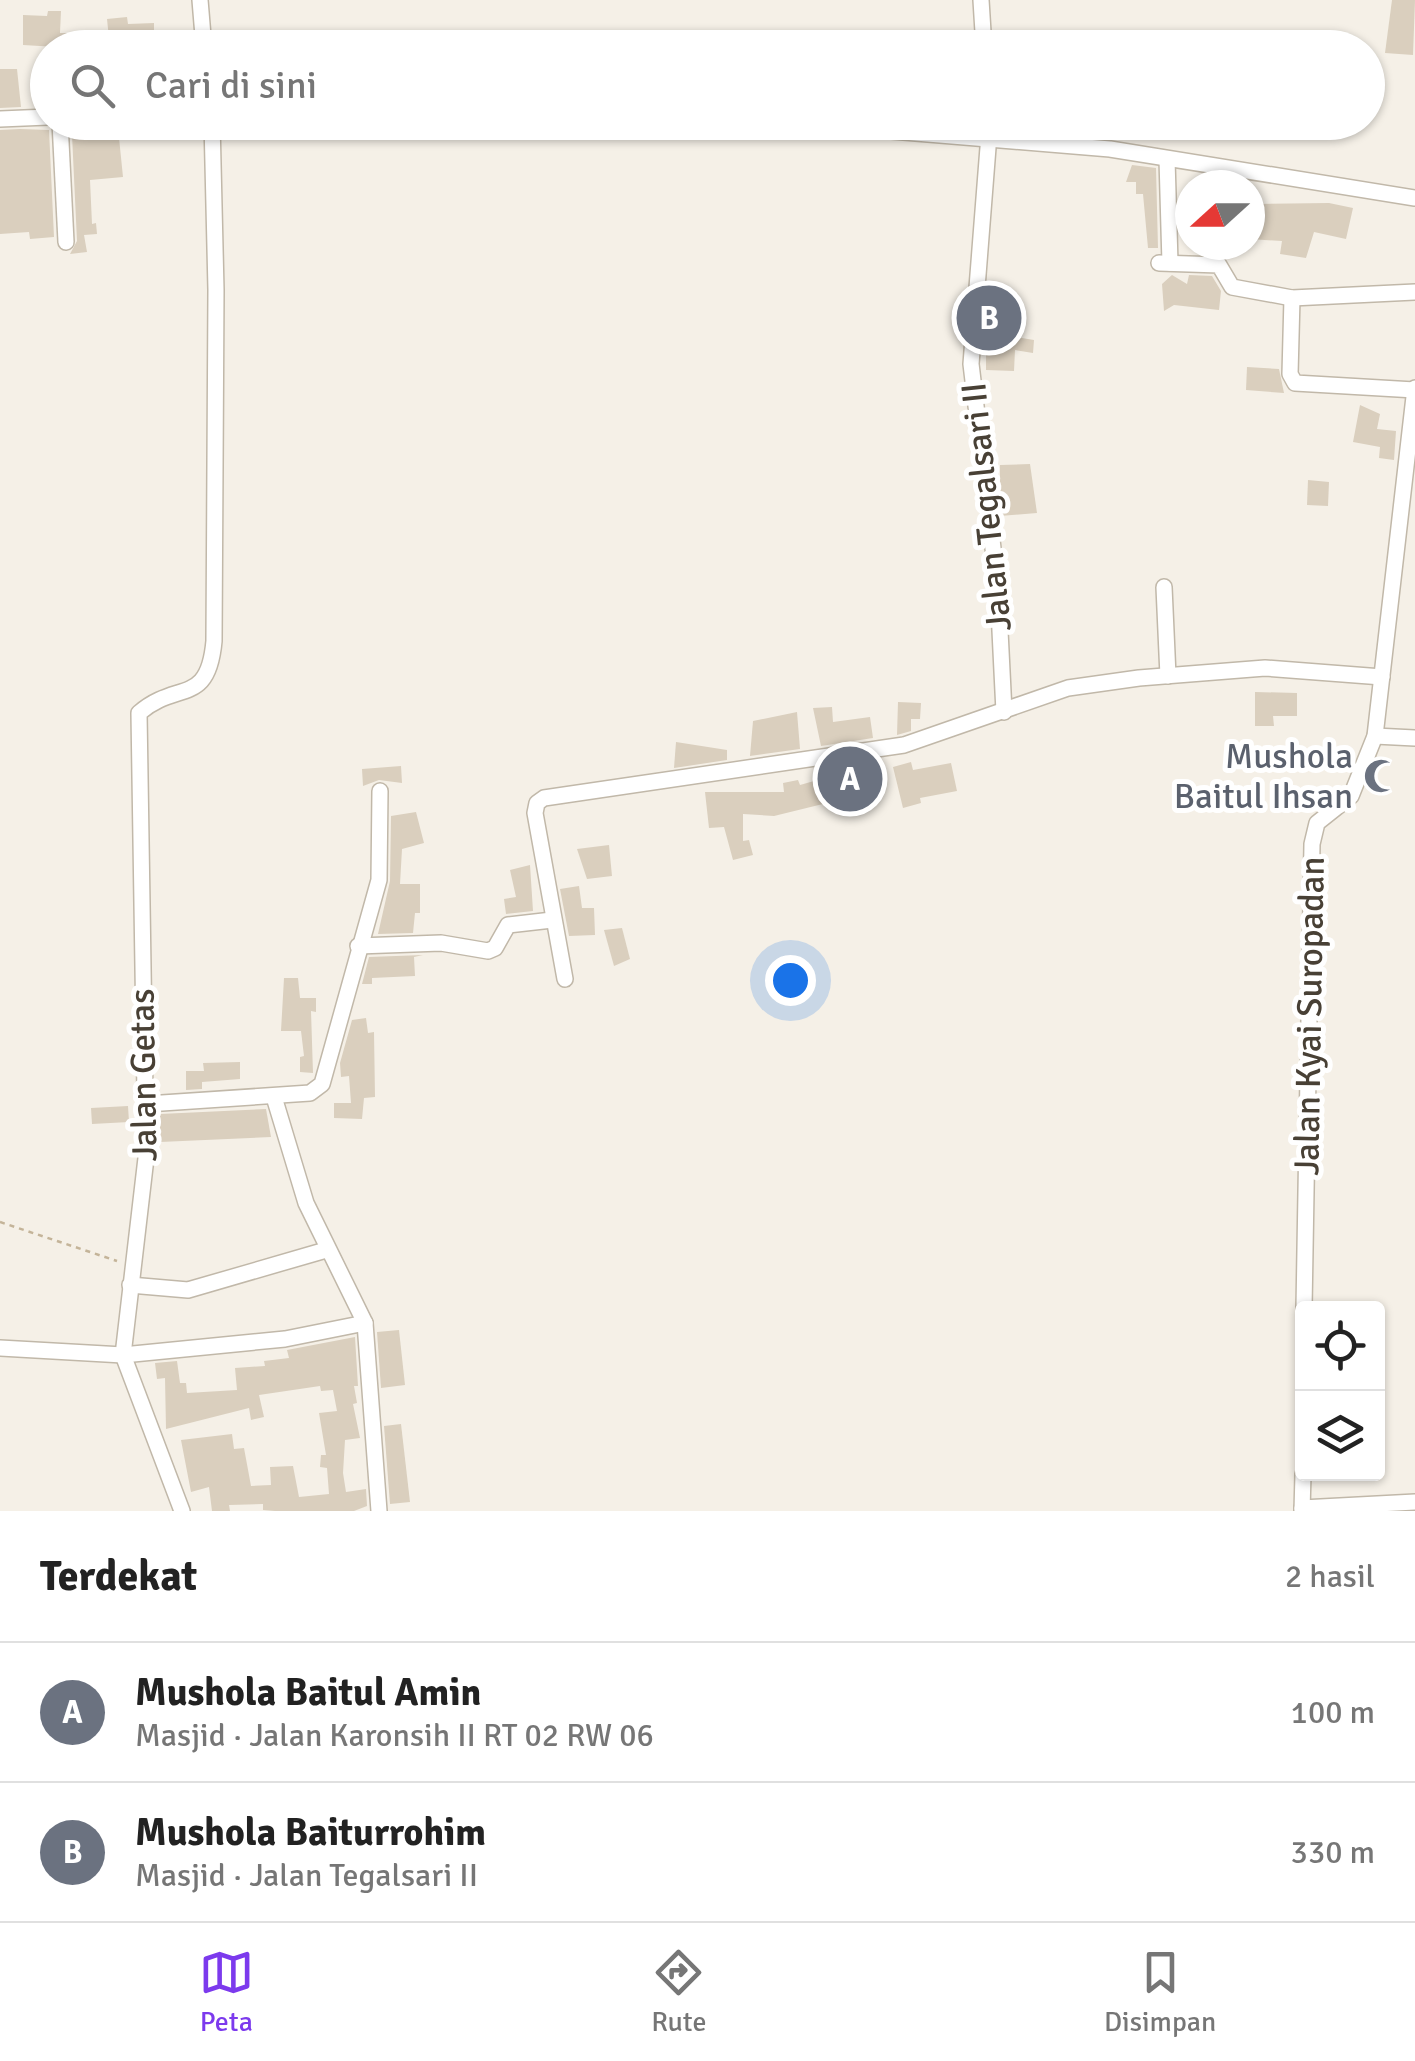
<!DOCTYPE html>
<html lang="id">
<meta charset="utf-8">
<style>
:root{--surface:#fff;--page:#f2f2f2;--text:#222;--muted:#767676;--line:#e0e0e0;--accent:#7c3aed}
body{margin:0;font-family:Signika,sans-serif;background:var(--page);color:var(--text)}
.controls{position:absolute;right:30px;bottom:30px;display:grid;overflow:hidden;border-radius:10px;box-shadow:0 2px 8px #0004}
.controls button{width:90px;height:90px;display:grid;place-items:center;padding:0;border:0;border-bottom:2px solid var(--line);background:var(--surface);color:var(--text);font:50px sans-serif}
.compass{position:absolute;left:1175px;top:170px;width:90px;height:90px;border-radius:50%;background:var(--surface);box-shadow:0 2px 8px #0004;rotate:249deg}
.you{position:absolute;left:790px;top:980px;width:35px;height:35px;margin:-25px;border:8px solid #fff;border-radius:50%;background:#1a73e8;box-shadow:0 0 0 15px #1a73e833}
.badge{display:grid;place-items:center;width:65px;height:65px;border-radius:50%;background:var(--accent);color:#fff;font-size:32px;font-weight:700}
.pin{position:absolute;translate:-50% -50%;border:5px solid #fff;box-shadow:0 2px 10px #0006}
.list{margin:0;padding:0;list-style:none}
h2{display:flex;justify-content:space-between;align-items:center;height:130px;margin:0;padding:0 40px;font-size:42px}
h2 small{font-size:32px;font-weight:400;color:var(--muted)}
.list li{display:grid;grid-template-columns:65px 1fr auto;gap:30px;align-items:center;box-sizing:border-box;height:140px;padding:0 40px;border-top:2px solid var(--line)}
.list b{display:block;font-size:38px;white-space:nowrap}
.list p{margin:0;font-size:32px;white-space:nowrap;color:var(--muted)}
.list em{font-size:32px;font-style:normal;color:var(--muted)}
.icon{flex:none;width:55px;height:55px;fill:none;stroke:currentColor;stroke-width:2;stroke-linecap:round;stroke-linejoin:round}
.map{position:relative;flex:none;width:1415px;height:1511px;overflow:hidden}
.search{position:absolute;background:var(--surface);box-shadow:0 2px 8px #0004;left:30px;right:30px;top:30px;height:110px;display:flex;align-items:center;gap:25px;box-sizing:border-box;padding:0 35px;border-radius:55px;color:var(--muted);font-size:38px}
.sheet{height:410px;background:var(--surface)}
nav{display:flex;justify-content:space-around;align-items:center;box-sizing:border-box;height:140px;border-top:2px solid var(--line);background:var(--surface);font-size:28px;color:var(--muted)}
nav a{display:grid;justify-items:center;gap:5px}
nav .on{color:var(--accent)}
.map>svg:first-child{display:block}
.building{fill:#dacfbe}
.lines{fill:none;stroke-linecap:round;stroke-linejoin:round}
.minor-casing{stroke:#c1b8a9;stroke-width:18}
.path{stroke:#c4b499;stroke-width:2.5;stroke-dasharray:5 5;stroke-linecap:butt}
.minor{stroke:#fff;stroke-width:15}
.labels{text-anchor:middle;stroke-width:10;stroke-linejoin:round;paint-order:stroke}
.street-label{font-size:35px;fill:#484035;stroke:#fff}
.worship-label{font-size:35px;fill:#5b616d;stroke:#fff;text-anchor:end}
</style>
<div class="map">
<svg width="1415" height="1511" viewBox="0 0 1415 1511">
<rect width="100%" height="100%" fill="#f5f0e7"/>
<!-- building -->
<g class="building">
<path d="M1392 0H1415L1413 55 1385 53Z"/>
<path d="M48 11H61L60 33H74V48L23 45V15L47 16Z"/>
<path d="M127 17 128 24 154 23V48H110L107 19Z"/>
<path d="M0 69H17L21 107 0 108Z"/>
<path d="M118 128 123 177 90 180 92 224 96 223 97 234 84 235 87 252 70 254 77 241 72 135Z"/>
<path d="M20 129 49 130 54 237 30 239 29 232 0 234V130Z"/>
<path d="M1132 165 1156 168 1158 248H1148L1143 194H1136V182H1126Z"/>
<path d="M1329 203 1353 208 1346 239 1314 232 1306 258 1280 254 1282 241 1250 239V226L1256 228V204Z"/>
<path d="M1172 275 1187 284 1189 275 1212 276 1221 291 1219 310 1174 305 1164 311 1162 284Z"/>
<path d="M998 334 1034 340 1033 353 1015 350 1014 371 986 370V355H995Z"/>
<path d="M1247 367 1279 369 1284 393 1246 390Z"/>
<path d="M1360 405 1380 414 1377 429 1396 431 1394 460 1379 458 1380 447 1353 442Z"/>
<path d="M1030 464 1037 513 1000 516V465Z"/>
<path d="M1308 480 1329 482 1328 506 1307 505Z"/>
<path d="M1255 692 1297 693V716H1273L1274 726H1255Z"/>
<path d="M898 702 921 703 920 719H911V731L897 735Z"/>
<path d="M832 707 833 722 870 717 873 738 821 746 813 708Z"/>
<path d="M797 712 800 749 750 756 753 721Z"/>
<path d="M676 742 727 750V760L674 768Z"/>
<path d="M911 762 913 770 951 763 957 791 920 798 921 803 903 808 893 767Z"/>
<path d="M401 766 402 783 379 780 363 786 362 769Z"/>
<path d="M798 780 800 785 814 781 817 792 826 789 831 802 774 816 743 814V841L749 840 753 855 733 860 724 827 709 828 705 792H784L783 783Z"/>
<path d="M416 812 424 843 402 849 400 884H420V913H415L413 933 378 934 390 881 391 816Z"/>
<path d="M609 845 612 876 587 879 577 849Z"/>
<path d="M530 865 533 911 506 914 504 899 516 897 510 870Z"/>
<path d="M579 886 582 908H594L595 935 569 936 560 889Z"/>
<path d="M622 928 630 959 614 966 604 930Z"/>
<path d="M423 955 414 957 415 976 372 978V984H362L369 957Z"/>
<path d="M284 978H298L300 998H316V1012L311 1011 313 1073 300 1072V1057L304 1056 301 1031H281Z"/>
<path d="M366 1018 368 1033 374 1032 375 1097 364 1098 362 1119 334 1118V1103H351L349 1076 341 1077 340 1063 352 1020Z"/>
<path d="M240 1062V1079L202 1082V1089L186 1090V1071H204L203 1063Z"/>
<path d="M128 1106 129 1122 92 1124 91 1108Z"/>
<path d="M266 1109 271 1137 160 1142V1114Z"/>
<path d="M399 1330 405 1385 381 1388 377 1332Z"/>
<path d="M355 1337 358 1386H354L357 1403 353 1404 360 1438 345 1440 343 1473 346 1492 366 1489 367 1506 354 1511H275L263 1510V1504L229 1505 230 1511H212L209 1487 191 1492 181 1440 232 1434 234 1449 244 1448 251 1486 271 1485 270 1467 293 1466 299 1497 329 1494 327 1468 320 1467 321 1455H326L319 1413 337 1411 333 1390 321 1391 320 1386 259 1395 264 1417 251 1420 249 1408 166 1429 165 1378 157 1379 155 1363 177 1361 180 1383H186L187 1393 237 1390 235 1368 265 1366 264 1361 289 1358 287 1350Z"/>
<path d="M401 1424 410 1502 390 1504 384 1426Z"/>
</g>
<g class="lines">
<!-- minor casing -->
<g class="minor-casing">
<g id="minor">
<path d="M200 0 204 48"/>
<path d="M981 0 984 48"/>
<path d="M0 119 48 117"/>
<path d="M60 122 66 242"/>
<path d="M990 122 971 364 998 590 1004 712"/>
<path d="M855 128 1110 149 1415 198"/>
<path d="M1167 159 1170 263"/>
<path d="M1159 263 1219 265 1232 287 1292 298 1415 292"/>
<path d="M1292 298 1290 374 1295 383 1415 390"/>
<path d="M1164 587 1168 676"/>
<path d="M1375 736 1415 738"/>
<path d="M358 946 441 943 488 951 495 948 508 925 552 920"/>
<path d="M565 979 535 813 537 803 544 798 904 745 1068 688 1139 678 1265 668 1382 677"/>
<path d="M274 1097 306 1203 365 1323 379 1511"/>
<path d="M147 1104 310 1093 322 1084 379 880 380 791"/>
<path d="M130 1285 188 1290 326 1250"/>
<path d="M1304 1308 1312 844 1317 823 1351 796 1375 736 1415 388"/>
<path d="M0 1348 123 1355 285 1339 365 1323"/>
<path d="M1302 1508 1415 1502"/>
<path d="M182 1511 123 1355 146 1158 139 713C177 680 208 707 214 641L216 290 212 122"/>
<path d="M1302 1511 1303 1474"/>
</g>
</g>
<!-- path -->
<path class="path" d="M0 1222 117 1261"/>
<!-- minor -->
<use href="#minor" class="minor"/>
</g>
<!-- icons -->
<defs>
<g id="mosque-bare" transform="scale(2.7)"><path d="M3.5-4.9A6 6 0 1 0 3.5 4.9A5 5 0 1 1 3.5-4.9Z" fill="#6b7280" stroke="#fff" stroke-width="2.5" paint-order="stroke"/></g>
</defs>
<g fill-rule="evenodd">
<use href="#mosque-bare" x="1381" y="776"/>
</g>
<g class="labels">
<!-- street labels -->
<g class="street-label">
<text transform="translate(986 507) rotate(-96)" y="12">Jalan Tegalsari II</text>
<text transform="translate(1309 1016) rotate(-89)" y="12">Jalan Kyai Suropadan</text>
<text transform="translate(143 1075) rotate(-91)" y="12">Jalan Getas</text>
</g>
<!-- worship labels -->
<g class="worship-label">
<text x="1353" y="768">Mushola<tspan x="1353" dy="40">Baitul Ihsan</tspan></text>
</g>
</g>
</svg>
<div class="controls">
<button><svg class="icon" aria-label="locate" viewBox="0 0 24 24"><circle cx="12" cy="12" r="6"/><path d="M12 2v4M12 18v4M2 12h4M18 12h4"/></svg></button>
<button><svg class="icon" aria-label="layers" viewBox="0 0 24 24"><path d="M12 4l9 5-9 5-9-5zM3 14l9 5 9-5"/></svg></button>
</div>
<svg class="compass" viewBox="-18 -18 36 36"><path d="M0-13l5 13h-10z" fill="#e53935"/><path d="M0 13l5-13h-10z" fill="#767676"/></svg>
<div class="you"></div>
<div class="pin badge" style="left:850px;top:779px;background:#6b7280">A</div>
<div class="pin badge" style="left:989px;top:318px;background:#6b7280">B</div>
<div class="search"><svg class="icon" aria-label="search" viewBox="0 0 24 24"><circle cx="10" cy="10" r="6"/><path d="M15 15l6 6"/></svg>Cari di sini</div>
</div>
<section class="sheet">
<h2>Terdekat<small>2 hasil</small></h2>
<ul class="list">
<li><span class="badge" style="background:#6b7280">A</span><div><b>Mushola Baitul Amin</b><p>Masjid · Jalan Karonsih II RT 02 RW 06</p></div><em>100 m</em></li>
<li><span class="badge" style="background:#6b7280">B</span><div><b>Mushola Baiturrohim</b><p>Masjid · Jalan Tegalsari II</p></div><em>330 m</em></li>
</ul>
</section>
<nav>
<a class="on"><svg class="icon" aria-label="map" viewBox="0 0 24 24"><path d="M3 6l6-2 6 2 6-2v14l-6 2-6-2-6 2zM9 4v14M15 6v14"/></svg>Peta</a>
<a><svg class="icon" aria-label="directions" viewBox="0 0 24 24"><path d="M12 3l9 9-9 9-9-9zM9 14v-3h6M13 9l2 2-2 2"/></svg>Rute</a>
<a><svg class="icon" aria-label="saved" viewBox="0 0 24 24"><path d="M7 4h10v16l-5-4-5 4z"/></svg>Disimpan</a>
</nav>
